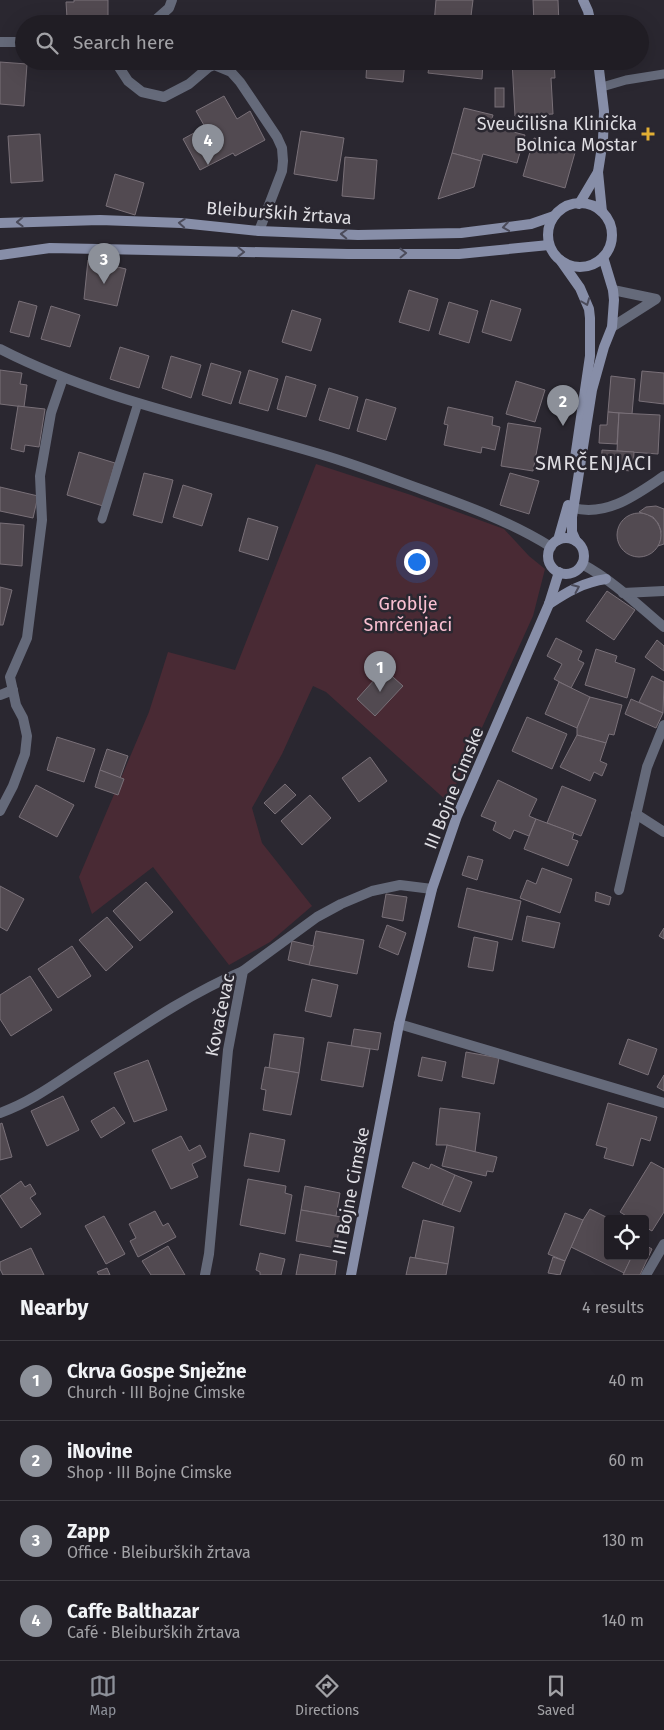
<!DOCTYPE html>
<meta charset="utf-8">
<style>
:root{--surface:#201d24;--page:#2d2a31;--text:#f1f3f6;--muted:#a2a2a6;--line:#3d3b41;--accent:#8c9099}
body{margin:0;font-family:"Fira Sans",sans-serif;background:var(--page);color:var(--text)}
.controls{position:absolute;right:15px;bottom:15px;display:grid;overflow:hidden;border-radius:5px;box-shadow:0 5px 20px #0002}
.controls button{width:45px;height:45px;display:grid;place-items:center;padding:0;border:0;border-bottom:1px solid var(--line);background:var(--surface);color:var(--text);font:25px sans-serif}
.you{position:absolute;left:416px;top:561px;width:18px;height:18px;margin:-12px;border:4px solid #fff;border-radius:50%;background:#1a73e8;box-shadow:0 0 0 8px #1a73e833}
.badge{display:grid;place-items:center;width:32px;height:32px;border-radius:50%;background:var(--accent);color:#fff;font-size:16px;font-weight:700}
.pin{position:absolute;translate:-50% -41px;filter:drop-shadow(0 1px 2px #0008)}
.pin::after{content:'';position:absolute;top:26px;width:18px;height:15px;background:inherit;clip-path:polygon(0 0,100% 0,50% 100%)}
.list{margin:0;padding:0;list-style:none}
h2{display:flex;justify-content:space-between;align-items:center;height:65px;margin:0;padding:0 20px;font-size:21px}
h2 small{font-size:16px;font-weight:400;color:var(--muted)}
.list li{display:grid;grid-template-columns:32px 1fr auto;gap:15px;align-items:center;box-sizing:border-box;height:80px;padding:0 20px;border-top:1px solid var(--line)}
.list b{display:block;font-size:19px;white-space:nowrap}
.list p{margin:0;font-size:16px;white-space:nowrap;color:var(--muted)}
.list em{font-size:16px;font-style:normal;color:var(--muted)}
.icon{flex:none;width:28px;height:28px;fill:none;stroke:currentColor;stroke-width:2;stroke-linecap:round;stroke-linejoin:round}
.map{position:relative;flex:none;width:664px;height:1275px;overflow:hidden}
.search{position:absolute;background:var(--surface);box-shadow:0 5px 20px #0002;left:15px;right:15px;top:15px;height:55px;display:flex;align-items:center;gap:12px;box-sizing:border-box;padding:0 18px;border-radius:28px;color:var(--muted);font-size:19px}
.sheet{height:385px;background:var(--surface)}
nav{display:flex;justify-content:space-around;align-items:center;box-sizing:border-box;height:70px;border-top:1px solid var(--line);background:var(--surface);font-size:14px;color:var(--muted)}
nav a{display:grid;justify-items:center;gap:2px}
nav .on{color:var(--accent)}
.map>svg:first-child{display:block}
.green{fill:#492a34}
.building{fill:#524a51;stroke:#797078}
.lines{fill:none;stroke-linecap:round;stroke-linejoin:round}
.lane{stroke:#656a7a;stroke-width:9}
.street{stroke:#656a7a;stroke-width:10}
.secondary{stroke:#878ea8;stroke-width:10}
.oneway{stroke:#4b4b5a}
.poi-dot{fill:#e2af34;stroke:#2a2730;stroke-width:2}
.labels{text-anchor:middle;stroke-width:5;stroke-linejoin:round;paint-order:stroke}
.poi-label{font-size:18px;fill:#dedde2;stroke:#2a2730;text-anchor:end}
.street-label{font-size:18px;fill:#dedde2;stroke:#2a2730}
.park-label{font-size:18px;fill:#fac0d2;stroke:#2a2730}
.quarter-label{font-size:20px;letter-spacing:1px;fill:#dedde2;stroke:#2a2730}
</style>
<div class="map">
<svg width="664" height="1275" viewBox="0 0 664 1275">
<rect width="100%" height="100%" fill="#2a2730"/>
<!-- green -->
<path class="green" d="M316 464 411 495 504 529 529 556 545 569 533 616 448 802 326 692 313 686 282 754 252 808 262 843 312 906 270 942 229 965 153 867 92 914 79 877 149 712 168 652 235 670Z"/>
<!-- building -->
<g class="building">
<path d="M74 0H108V17L67 18 66 2H74Z"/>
<path d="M436 0H473L470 24H434Z"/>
<path d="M533 0H558L559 24H534Z"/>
<path d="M367 61H405L403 82 366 78Z"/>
<path d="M430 61H483L482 79 428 73Z"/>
<path d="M512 61H554L555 78H551L553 114 515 116Z"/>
<path d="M0 62 27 64 24 106 0 104Z"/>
<rect x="495" y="88" width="9" height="19"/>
<path d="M224 96 237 119 250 111 265 140 235 156 233 153 200 170 183 139 205 127 196 111Z"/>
<path d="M464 108 493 115 490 126 525 135 517 163 483 154 481 161 452 153Z"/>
<path d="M301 131 344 138 337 181 294 174Z"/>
<path d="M40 134 43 181 11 183 8 136Z"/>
<path d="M534 138 576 149 565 188 523 176Z"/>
<path d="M452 153 481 161 474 187 438 199Z"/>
<path d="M345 157 377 160 374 199 342 196Z"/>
<path d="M115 174 144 183 135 215 106 206Z"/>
<path d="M88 260 126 269 117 306 84 299Z"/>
<path d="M409 290 438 299 429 331 399 322Z"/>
<path d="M491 300 521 309 511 341 482 332Z"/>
<path d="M19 301 37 306 29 337 10 332Z"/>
<path d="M449 302 478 311 469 343 439 334Z"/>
<path d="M51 306 80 315 70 347 41 339Z"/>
<path d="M292 310 321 319 311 351 282 342Z"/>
<path d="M120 347 149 356 139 388 110 379Z"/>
<path d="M171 356 201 365 191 398 162 388Z"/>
<path d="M211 363 241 372 231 404 202 395Z"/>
<path d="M0 370 22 373 20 384 27 385 24 407 0 404Z"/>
<path d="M249 370 278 379 268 411 239 403Z"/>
<path d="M642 371 664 373V404L639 401Z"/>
<path d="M286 376 316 385 306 417 277 409Z"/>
<path d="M611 376 635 379 632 414 608 412Z"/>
<path d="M516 381 545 390 535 422 506 414Z"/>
<path d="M329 388 358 397 349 429 319 420Z"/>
<path d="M366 399 396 408 386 440 357 431Z"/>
<path d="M18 406 45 409 39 447 25 445 24 452 11 449Z"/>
<path d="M448 407 493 417 492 425 500 427 495 450 482 447 481 453 444 445 448 425 444 424Z"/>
<path d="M608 412 619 413 617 444 599 443 600 425H607Z"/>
<path d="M619 413 660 415 658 454 617 451Z"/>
<path d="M508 423 541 428 533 471 501 466Z"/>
<path d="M602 450 634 452 633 471 601 469Z"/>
<path d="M79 452 115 463 103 506 67 495Z"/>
<path d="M144 473 173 480 162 523 133 515Z"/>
<path d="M510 473 539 481 529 514 500 505Z"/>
<path d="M183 485 212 494 202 526 173 517Z"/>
<path d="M0 487 38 496 33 518 0 511Z"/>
<path d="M656 506 664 509V544L658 546 661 531 658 523 653 517 639 512 646 507Z"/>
<circle cx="639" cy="535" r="22"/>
<path d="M248 518 278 527 268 560 239 551Z"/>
<path d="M0 523 24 525 22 566 0 564Z"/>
<path d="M0 587 12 590 3 625H0Z"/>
<path d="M607 591 635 610 614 640 586 621Z"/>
<path d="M556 638 582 651 578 660 584 663 571 688 554 679 562 664 547 656Z"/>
<path d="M657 640 664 646V671L645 657Z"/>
<path d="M596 649 617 656 615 662 635 669 627 698 585 685Z"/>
<path d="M384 669 403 686 375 716 357 699Z"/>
<path d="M652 676 664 682 663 713 639 702Z"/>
<path d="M559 682 590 697 577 728 545 714Z"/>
<path d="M590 697 622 705 614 735 609 734 606 743 577 735V728Z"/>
<path d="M631 699 663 713 656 728 625 714Z"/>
<path d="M527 717 567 734 552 769 512 751Z"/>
<path d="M577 735 606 743 600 761 607 764 602 776 594 772 590 781 560 767Z"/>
<path d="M57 737 95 749 84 782 47 770Z"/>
<path d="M107 749 128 756 120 778 100 770Z"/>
<path d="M370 757 387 781 359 802 342 778Z"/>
<path d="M100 770 124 779 118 795 95 787Z"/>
<path d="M498 780 537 799 529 816 536 819 529 836 514 830 510 839 493 830 496 822 481 816Z"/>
<path d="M285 784 296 795 275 814 264 803Z"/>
<path d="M36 785 74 805 57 837 19 817Z"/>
<path d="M562 786 596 800 581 836 547 823Z"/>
<path d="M310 795 331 818 302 845 281 821Z"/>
<path d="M536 819 574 833 572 839 578 841 568 866 524 849Z"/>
<path d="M468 856 483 860 477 880 462 875Z"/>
<path d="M542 868 572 879 560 913 520 898 527 880 536 884Z"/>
<path d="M146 882 173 912 140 941 113 911Z"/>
<path d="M0 886 24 899 7 931 0 927Z"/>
<path d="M467 888 521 901 512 940 458 927Z"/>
<path d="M596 892 611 897 609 905 595 901Z"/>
<path d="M386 894 407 897 403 921 382 917Z"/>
<path d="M527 916 560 923 554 948 522 941Z"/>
<path d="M107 917 133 947 106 971 79 940Z"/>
<path d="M387 925 406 933 398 955 379 947Z"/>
<path d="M664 928V939L659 936Z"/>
<path d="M316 931 364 940 357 974 309 965Z"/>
<path d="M474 937 498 942 493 971 468 967Z"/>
<path d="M292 941 314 946 309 965 288 960Z"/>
<path d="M72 946 91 976 58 998 38 969Z"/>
<path d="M30 976 52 1010 11 1036 0 1019V995Z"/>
<path d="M312 979 338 985 331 1017 305 1011Z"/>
<path d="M354 1029 381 1033 378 1050 351 1046Z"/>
<path d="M274 1034 304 1038 299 1073 269 1068Z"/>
<path d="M628 1039 657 1049 648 1075 619 1064Z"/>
<path d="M328 1042 370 1049 363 1087 321 1080Z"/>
<path d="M466 1052 499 1058 494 1084 462 1077Z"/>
<path d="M422 1057 446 1062 442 1081 418 1076Z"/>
<path d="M148 1060 167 1110 134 1122 114 1073Z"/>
<path d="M265 1067 299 1073 291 1115 263 1110 266 1090 261 1089Z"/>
<path d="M664 1075V1091L657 1087Z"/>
<path d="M63 1096 79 1130 47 1146 31 1111Z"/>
<path d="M608 1103 657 1117 650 1141 641 1138 633 1166 604 1158 607 1148 596 1145Z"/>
<path d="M114 1107 125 1123 101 1138 91 1121Z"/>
<path d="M440 1108 480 1113 475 1152 447 1145H436Z"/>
<path d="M2 1123 12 1157 0 1160V1124Z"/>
<path d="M250 1133 285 1140 279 1172 244 1166Z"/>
<path d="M181 1136 189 1151 200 1145 206 1157 192 1164 198 1177 171 1189 152 1150Z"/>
<path d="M447 1145 497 1157 493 1172 487 1171 486 1176 442 1166Z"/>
<path d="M413 1162 429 1169 431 1164 455 1175 442 1205 402 1187Z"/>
<path d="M651 1162 664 1169V1212L652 1231 645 1227V1219H631L620 1212Z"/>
<path d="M455 1175 472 1182 460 1212 442 1205Z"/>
<path d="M248 1179 286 1186 285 1193 292 1195 285 1234 240 1225Z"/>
<path d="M21 1181 25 1187 30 1184 36 1194 30 1198 41 1214 21 1228 0 1196Z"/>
<path d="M305 1186 340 1193 336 1216 301 1210Z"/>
<path d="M590 1209 610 1219H608V1256H632L624 1273 571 1247 583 1220Z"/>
<path d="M301 1210 341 1217 336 1248 296 1241Z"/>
<path d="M155 1211 163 1226 168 1223 176 1237 138 1257 130 1241 136 1238 129 1224Z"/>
<path d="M565 1213 583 1220 565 1261 548 1254Z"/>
<path d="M104 1216 125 1254 106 1264 85 1226Z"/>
<path d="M423 1220 454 1227 448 1264 415 1258Z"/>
<path d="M645 1245 652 1249 640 1275H623L632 1256H645Z"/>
<path d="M168 1246 185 1275H151L142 1261Z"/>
<path d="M31 1248 44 1275H3L0 1269V1262Z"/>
<path d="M260 1253 285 1259 281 1275H260V1272L256 1270Z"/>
<path d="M300 1254 337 1261 335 1275H296Z"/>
<path d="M410 1257 448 1264 446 1275H406Z"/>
<path d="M553 1257 565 1261 560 1275 548 1273Z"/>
<path d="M107 1268 110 1275H99L97 1272Z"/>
</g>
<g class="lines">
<!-- lane -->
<g class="lane">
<path d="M602 87 626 80 664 74"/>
<path d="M102 519 138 403"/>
</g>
<!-- street -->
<g class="street">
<path d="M151 24 169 8 172 0"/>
<path d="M0 42H24"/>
<path d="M115 61 128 81 142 92 164 97 189 84 209 67 214 65 231 72 240 82 277 137 282 148 283 161 282 171 259 231"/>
<path d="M612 327 656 299 613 290"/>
<path d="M0 349C101 401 215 422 323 455 357 465 390 478 423 490 467 506 511 522 551 547"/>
<path d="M573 508C608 517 637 494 664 476"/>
<path d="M582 564C612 580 638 605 664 627"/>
<path d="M623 593 664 591"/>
<path d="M0 695 13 690"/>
<path d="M0 811 13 786 25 754 27 736 23 718 16 705 10 677 27 638 42 520 40 476 51 413 63 378"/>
<path d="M636 814 664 832"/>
<path d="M619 890 647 767 664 725"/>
<path d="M399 1024 664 1103"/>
<path d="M0 1113C31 1102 56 1083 82 1066 134 1032 186 995 243 971"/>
<path d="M205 1275 209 1254 228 1050 243 971 317 917 341 904 372 891 400 885 432 889"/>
<path d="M646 1275 664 1244"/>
</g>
<!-- secondary -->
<g class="secondary">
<path d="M583 0 588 11 591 24"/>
<path d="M598 61 604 111 603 140 598 172 602 212"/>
<circle cx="580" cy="235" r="32"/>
<path d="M579 204 598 172"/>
<path d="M0 223 100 220 181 223 259 231 358 235 461 233 531 224 554 216"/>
<path d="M0 255 50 248 348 254H459L549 245"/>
<path d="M561 261 580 288 589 309 590 318V356L575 458"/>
<circle cx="566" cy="556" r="18"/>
<path d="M558 540 568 505"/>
<path d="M576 541 572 532V517L592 390 604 347 612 327 614 300 613 290 603 257"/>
<path d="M549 604C567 592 584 582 606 579"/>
<path d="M351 1275 399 1024 432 889 457 816 549 604 559 572"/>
</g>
</g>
<!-- one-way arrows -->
<defs><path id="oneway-chevron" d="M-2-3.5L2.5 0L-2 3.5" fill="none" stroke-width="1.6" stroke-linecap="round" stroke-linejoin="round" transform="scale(1.25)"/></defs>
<g class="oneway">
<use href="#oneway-chevron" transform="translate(20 222) rotate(178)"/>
<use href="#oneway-chevron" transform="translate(182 223) rotate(-176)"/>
<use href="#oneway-chevron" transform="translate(506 227) rotate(172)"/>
<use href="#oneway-chevron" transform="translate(344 234) rotate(-178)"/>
<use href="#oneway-chevron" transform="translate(241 252) rotate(1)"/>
<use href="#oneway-chevron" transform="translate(403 253) rotate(-1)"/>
<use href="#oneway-chevron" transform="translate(586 302) rotate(69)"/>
<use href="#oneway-chevron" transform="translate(576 588) rotate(-24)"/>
</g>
<!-- markers -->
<path class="poi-dot" d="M645.5 126.5h5v5h5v5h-5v5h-5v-5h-5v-5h5z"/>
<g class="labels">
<!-- poi labels -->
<g class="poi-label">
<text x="637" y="130">Sveučilišna Klinička<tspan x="637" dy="21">Bolnica Mostar</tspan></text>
</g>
<!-- street labels -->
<g class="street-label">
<text transform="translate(279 213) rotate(4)" y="6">Bleiburških žrtava</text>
<text transform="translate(454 788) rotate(-68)" y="6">III Bojne Cimske</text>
<text transform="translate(220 1015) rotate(-78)" y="6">Kovačevac</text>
<text transform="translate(351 1191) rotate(-79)" y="6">III Bojne Cimske</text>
</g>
<!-- park labels -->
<g class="park-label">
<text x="408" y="610">Groblje<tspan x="408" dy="21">Smrčenjaci</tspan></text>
</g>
<!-- quarter labels -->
<g class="quarter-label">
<text x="594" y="470">SMRČENJACI</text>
</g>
</g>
</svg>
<div class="controls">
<button><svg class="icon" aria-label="locate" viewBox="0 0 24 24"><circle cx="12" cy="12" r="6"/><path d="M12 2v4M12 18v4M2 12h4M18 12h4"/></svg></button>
</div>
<div class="you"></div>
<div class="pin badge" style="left:380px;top:692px">1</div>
<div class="pin badge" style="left:563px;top:426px">2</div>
<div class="pin badge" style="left:104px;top:284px">3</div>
<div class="pin badge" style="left:208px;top:165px">4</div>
<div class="search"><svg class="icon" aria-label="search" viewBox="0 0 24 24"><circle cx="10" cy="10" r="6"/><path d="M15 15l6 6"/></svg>Search here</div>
</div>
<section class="sheet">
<h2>Nearby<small>4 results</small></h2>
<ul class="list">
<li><span class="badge">1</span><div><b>Ckrva Gospe Snježne</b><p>Church · III Bojne Cimske</p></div><em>40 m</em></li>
<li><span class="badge">2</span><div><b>iNovine</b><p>Shop · III Bojne Cimske</p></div><em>60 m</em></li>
<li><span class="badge">3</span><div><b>Zapp</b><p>Office · Bleiburških žrtava</p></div><em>130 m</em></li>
<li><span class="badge">4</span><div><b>Caffe Balthazar</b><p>Café · Bleiburških žrtava</p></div><em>140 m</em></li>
</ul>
</section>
<nav>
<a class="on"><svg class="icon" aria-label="map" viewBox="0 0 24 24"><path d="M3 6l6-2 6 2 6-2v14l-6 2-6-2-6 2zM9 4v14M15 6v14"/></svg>Map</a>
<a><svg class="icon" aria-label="directions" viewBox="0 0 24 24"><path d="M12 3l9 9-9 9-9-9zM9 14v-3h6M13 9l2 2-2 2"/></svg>Directions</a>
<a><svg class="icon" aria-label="saved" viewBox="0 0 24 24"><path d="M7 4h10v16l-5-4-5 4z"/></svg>Saved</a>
</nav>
